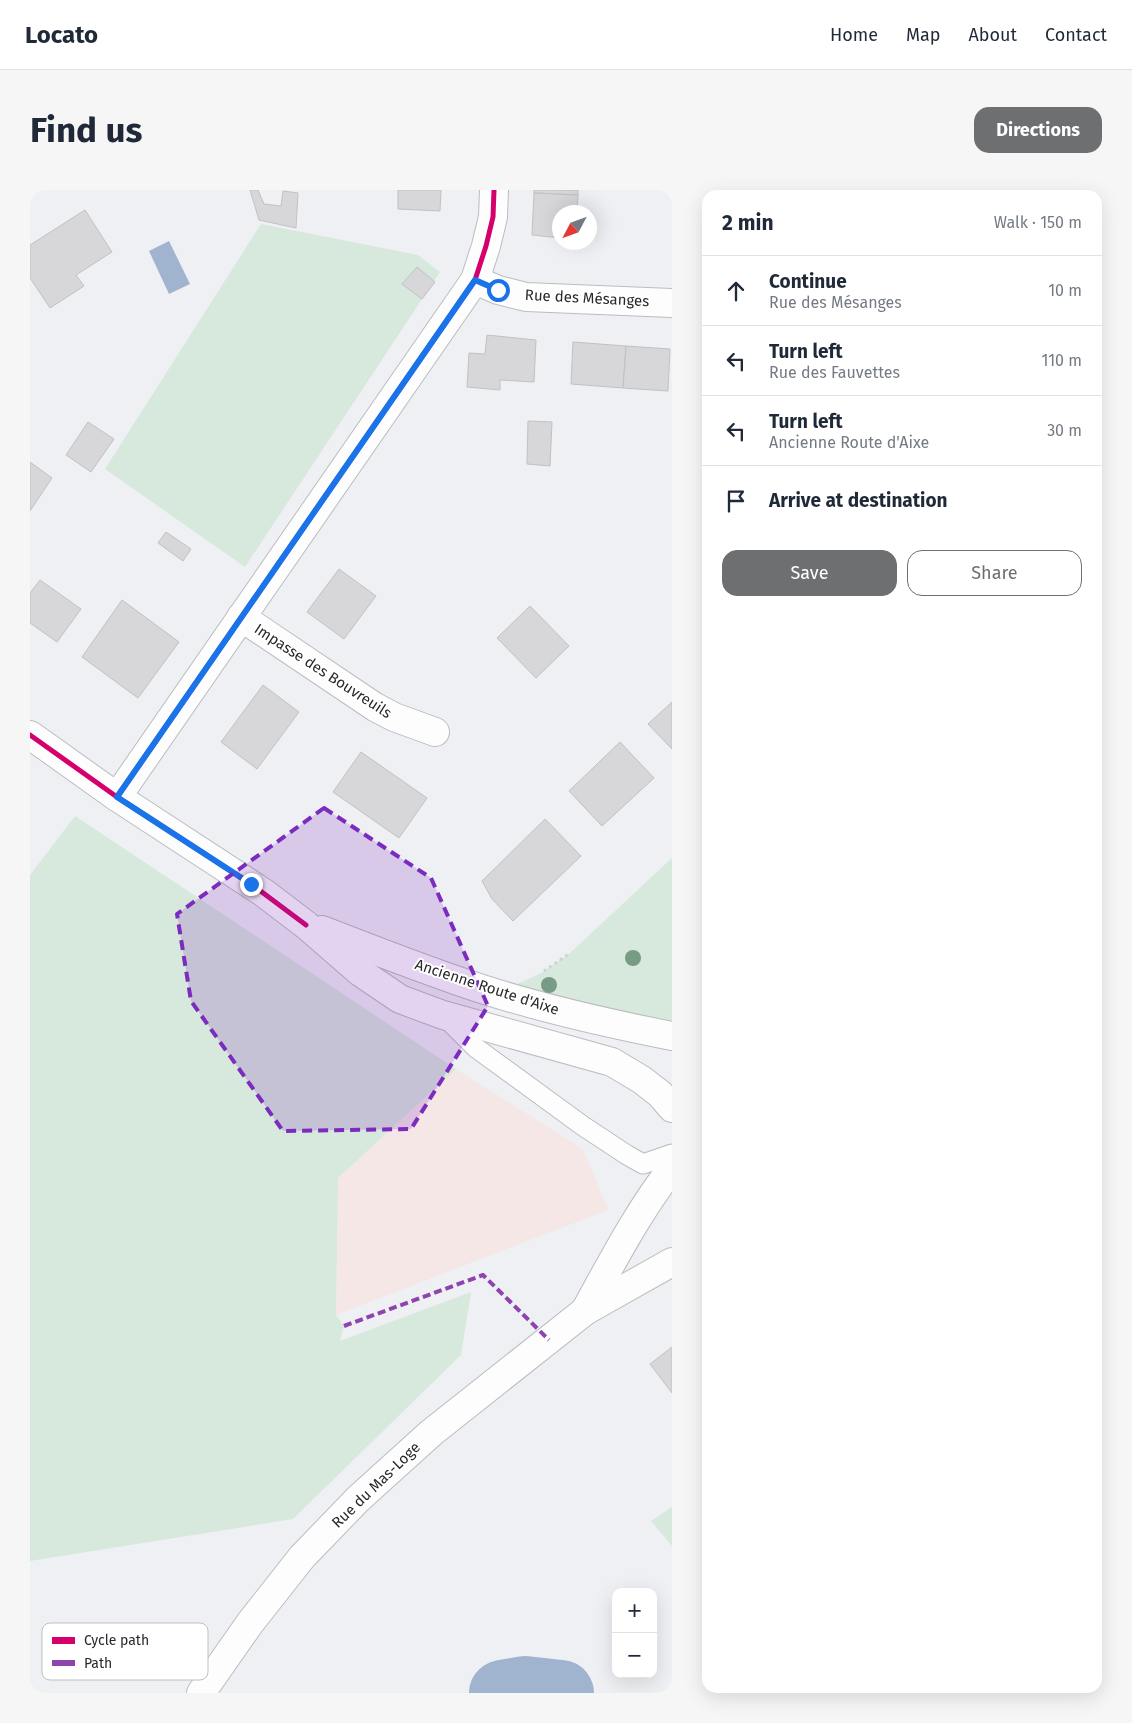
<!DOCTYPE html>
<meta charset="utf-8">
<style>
:root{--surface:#fff;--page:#f6f6f7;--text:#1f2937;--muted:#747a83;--line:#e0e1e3;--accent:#6e6f71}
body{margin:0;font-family:"Fira Sans",sans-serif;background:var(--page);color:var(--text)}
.controls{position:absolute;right:15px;bottom:15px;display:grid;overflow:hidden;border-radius:10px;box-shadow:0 5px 20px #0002}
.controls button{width:45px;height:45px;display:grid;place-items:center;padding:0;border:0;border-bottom:1px solid var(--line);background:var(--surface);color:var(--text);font:25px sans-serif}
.compass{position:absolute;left:522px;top:15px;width:45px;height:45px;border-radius:50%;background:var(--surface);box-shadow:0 5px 20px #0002;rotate:229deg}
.stop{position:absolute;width:15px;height:15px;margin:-11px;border:4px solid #1a73e8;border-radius:50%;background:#fff}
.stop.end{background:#1a73e8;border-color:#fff;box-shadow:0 1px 5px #0008}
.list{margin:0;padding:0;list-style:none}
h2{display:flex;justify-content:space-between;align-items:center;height:65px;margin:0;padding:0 20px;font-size:21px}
h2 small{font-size:16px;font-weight:400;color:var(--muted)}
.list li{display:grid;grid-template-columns:32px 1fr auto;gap:15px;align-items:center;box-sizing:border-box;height:70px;padding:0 20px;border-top:1px solid var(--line)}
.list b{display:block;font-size:19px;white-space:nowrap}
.list p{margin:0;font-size:16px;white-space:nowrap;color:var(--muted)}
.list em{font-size:16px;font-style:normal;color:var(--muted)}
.actions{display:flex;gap:10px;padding:15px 20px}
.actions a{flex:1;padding:11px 0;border:1px solid var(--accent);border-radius:15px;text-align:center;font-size:18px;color:var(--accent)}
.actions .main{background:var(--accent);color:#fff}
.icon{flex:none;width:28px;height:28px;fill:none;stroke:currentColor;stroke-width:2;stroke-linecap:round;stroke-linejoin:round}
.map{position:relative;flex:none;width:642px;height:1503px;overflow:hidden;border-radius:15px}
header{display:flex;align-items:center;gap:30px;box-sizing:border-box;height:70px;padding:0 25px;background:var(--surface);border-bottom:1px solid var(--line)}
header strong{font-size:24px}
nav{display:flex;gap:28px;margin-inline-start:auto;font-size:18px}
.intro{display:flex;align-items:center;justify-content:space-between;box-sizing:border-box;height:120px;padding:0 30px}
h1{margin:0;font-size:35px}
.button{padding:12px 22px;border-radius:15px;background:var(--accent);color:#fff;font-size:18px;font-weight:700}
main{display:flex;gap:30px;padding:0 30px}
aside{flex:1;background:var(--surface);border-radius:15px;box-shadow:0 5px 20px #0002}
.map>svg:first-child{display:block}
.industrial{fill:#f4e7e5}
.green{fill:#d7e8dc}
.water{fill:#a0b4d0}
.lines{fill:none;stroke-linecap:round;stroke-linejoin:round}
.river{stroke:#a0b4d0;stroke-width:66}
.building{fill:#d7d7da;stroke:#c1c1c4}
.service-casing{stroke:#bbbcbf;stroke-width:21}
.minor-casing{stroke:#bbbcbf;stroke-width:30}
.secondary-casing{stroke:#bbbcbf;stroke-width:30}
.primary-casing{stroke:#bbbcbf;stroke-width:30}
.path{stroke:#d0d0d1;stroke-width:3;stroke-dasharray:2.5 4;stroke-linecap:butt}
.service{stroke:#fdfdfd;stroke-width:19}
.minor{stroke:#fdfdfd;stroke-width:28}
.secondary{stroke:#fdfdfd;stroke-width:28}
.primary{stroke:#fdfdfd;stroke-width:28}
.quiet{stroke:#8e44ad;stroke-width:4;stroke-dasharray:8 4;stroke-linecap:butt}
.cycleway-casing{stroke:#fff;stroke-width:8}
.cycleway{stroke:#d6006c;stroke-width:5}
.tree{fill:#779b85}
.route{stroke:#1a73e8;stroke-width:6}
.marked{fill:#7b2cbf;fill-opacity:0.2;stroke:#7b2cbf;stroke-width:4;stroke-dasharray:10 6;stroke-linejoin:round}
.labels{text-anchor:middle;stroke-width:4;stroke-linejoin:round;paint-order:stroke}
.street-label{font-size:15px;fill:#29292b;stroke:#fff}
.key{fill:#fff;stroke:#bfbfbf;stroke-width:1}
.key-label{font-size:14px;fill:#29292b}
</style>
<header>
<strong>Locato</strong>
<nav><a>Home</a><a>Map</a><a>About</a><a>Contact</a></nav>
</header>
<div class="intro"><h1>Find us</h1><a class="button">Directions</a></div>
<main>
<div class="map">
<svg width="642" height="1503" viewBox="0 0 642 1503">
<rect width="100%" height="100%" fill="#eff0f4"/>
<!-- industrial -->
<path class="industrial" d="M426 879 553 959 578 1020 306 1125 308 988Z"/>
<!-- green -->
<g class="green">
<path d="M231 34 388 65 410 82 215 377 75 279Z"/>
<path d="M45 626 426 879 308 988 306 1125 314 1136 310 1151 441 1102 431 1165 263 1329 0 1371V685Z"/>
<path d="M642 668V846L468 803 511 783 540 763Z"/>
<path d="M642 1317V1356L621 1331Z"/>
</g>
<!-- water -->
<path class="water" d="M139 51 160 94 139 104 119 61Z"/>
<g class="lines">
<!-- river -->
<path class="river" d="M472 1503 495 1499 531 1503"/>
</g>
<!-- building -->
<g class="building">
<path d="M220 0H228L234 14 251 16 253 1 268 3 266 38 229 30Z"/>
<path d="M368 0H411L410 21 368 19Z"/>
<path d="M504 0H548V5L504 3Z"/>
<path d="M504 3 548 5 547 22H530V48L502 45Z"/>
<path d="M55 20 82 62 46 85 54 96 20 118 0 88V55Z"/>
<path d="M387 77 405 92 392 109 372 94Z"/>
<path d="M457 145 506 150 504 192 470 190V200L437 197 439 163 455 164Z"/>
<path d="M543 152 596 156 593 198 541 194Z"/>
<path d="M596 156 640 159 638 201 593 198Z"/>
<path d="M498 231 522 232 520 276 497 274Z"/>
<path d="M58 232 84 249 61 282 36 265Z"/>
<path d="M0 272 22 288 0 321Z"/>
<path d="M136 342 161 359 153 371 128 353Z"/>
<path d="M309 379 346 406 314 449 277 422Z"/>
<path d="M10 390 51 419 27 452 0 433V403Z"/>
<path d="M92 410 149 452 108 508 52 467Z"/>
<path d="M500 416 539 456 506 488 467 448Z"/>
<path d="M233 495 269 522 227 579 191 552Z"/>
<path d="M642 512V559L618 534Z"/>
<path d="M590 552 624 588 572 636 539 601Z"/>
<path d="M331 562 397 608 369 648 303 602Z"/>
<path d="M515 629 551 666 483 731 462 709 452 691Z"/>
<path d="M642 1157V1203L620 1174Z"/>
</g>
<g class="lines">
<!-- service casing -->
<g class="service-casing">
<path id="service" d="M414 826 446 858 553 936 597 965 613 974 642 964"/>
</g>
<!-- minor casing -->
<g class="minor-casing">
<g id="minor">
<path d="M445 90 468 100 496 107 642 113"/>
<path d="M211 427 345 517 364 527 405 542"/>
<path d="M87 607 445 90 456 56 463 27 464 0"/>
</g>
</g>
<!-- secondary casing -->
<g class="secondary-casing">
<g id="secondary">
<path d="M555 1121C582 1072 608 1022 642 978"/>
<path d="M171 1503 220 1433 272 1367 328 1309 401 1243 555 1121 642 1072"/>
</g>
</g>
<!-- primary casing -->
<g class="primary-casing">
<g id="primary">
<path d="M0 545 87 607 234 703 276 735 330 782 370 809 413 825 582 872 612 890 630 904 642 918"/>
<path d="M292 740C338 758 385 776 431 792 500 816 571 832 642 846"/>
</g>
</g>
<!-- path -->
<path class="path" d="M514 781 540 763"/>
<!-- service -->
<use href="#service" class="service"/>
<!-- minor -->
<use href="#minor" class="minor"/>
<!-- secondary -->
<use href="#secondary" class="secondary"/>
<!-- primary -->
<use href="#primary" class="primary"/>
<!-- quiet -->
<path class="quiet" d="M314 1136 453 1085 519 1150"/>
<!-- cycleway casing -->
<g class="cycleway-casing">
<g id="cycleway">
<path d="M0 545 87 607 221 694 276 735"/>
<path d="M87 607 445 90 456 56 463 27 464 0"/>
</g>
</g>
<!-- cycleway -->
<use href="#cycleway" class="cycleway"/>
</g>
<!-- trees -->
<g class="tree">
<circle cx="603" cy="768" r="8"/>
<circle cx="519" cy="795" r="8"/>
</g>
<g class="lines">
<!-- route -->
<path class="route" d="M221 694 87 607 445 90 468 100"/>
</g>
<!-- marked area -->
<path class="marked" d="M294 618 401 688 458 816 381 939 253 941 161 811 147 724Z"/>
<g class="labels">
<!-- street labels -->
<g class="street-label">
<text transform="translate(557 108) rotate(3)" y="5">Rue des Mésanges</text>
<text transform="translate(293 481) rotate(33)" y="5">Impasse des Bouvreuils</text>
<text transform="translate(457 797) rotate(18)" y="5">Ancienne Route d'Aixe</text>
<text transform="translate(346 1295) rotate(-44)" y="5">Rue du Mas-Loge</text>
</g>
</g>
<!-- legend -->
<rect x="12" y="1433" width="166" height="57" rx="8" class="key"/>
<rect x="22" y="1447" width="23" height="7" fill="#d6006c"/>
<rect x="22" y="1470" width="23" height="6" fill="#8e44ad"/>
<g class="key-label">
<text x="54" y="1455">Cycle path</text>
<text x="54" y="1478">Path</text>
</g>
</svg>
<div class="controls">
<button>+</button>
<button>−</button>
</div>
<svg class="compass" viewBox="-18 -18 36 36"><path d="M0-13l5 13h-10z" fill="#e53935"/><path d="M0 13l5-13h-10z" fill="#747a83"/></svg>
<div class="stop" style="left:468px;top:100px"></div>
<div class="stop end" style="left:221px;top:694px"></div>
</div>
<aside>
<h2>2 min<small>Walk · 150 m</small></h2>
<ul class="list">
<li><svg class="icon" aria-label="ahead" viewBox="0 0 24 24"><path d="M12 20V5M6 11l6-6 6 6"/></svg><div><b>Continue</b><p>Rue des Mésanges</p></div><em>10 m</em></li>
<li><svg class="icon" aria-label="left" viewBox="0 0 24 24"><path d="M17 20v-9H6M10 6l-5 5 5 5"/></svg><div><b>Turn left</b><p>Rue des Fauvettes</p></div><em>110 m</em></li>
<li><svg class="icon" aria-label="left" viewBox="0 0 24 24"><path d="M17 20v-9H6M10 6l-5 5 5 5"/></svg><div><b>Turn left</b><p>Ancienne Route d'Aixe</p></div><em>30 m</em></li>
<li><svg class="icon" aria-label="arrive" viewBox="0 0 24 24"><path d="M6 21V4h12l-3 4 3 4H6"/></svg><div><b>Arrive at destination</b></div></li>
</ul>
<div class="actions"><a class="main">Save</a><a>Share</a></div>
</aside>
</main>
